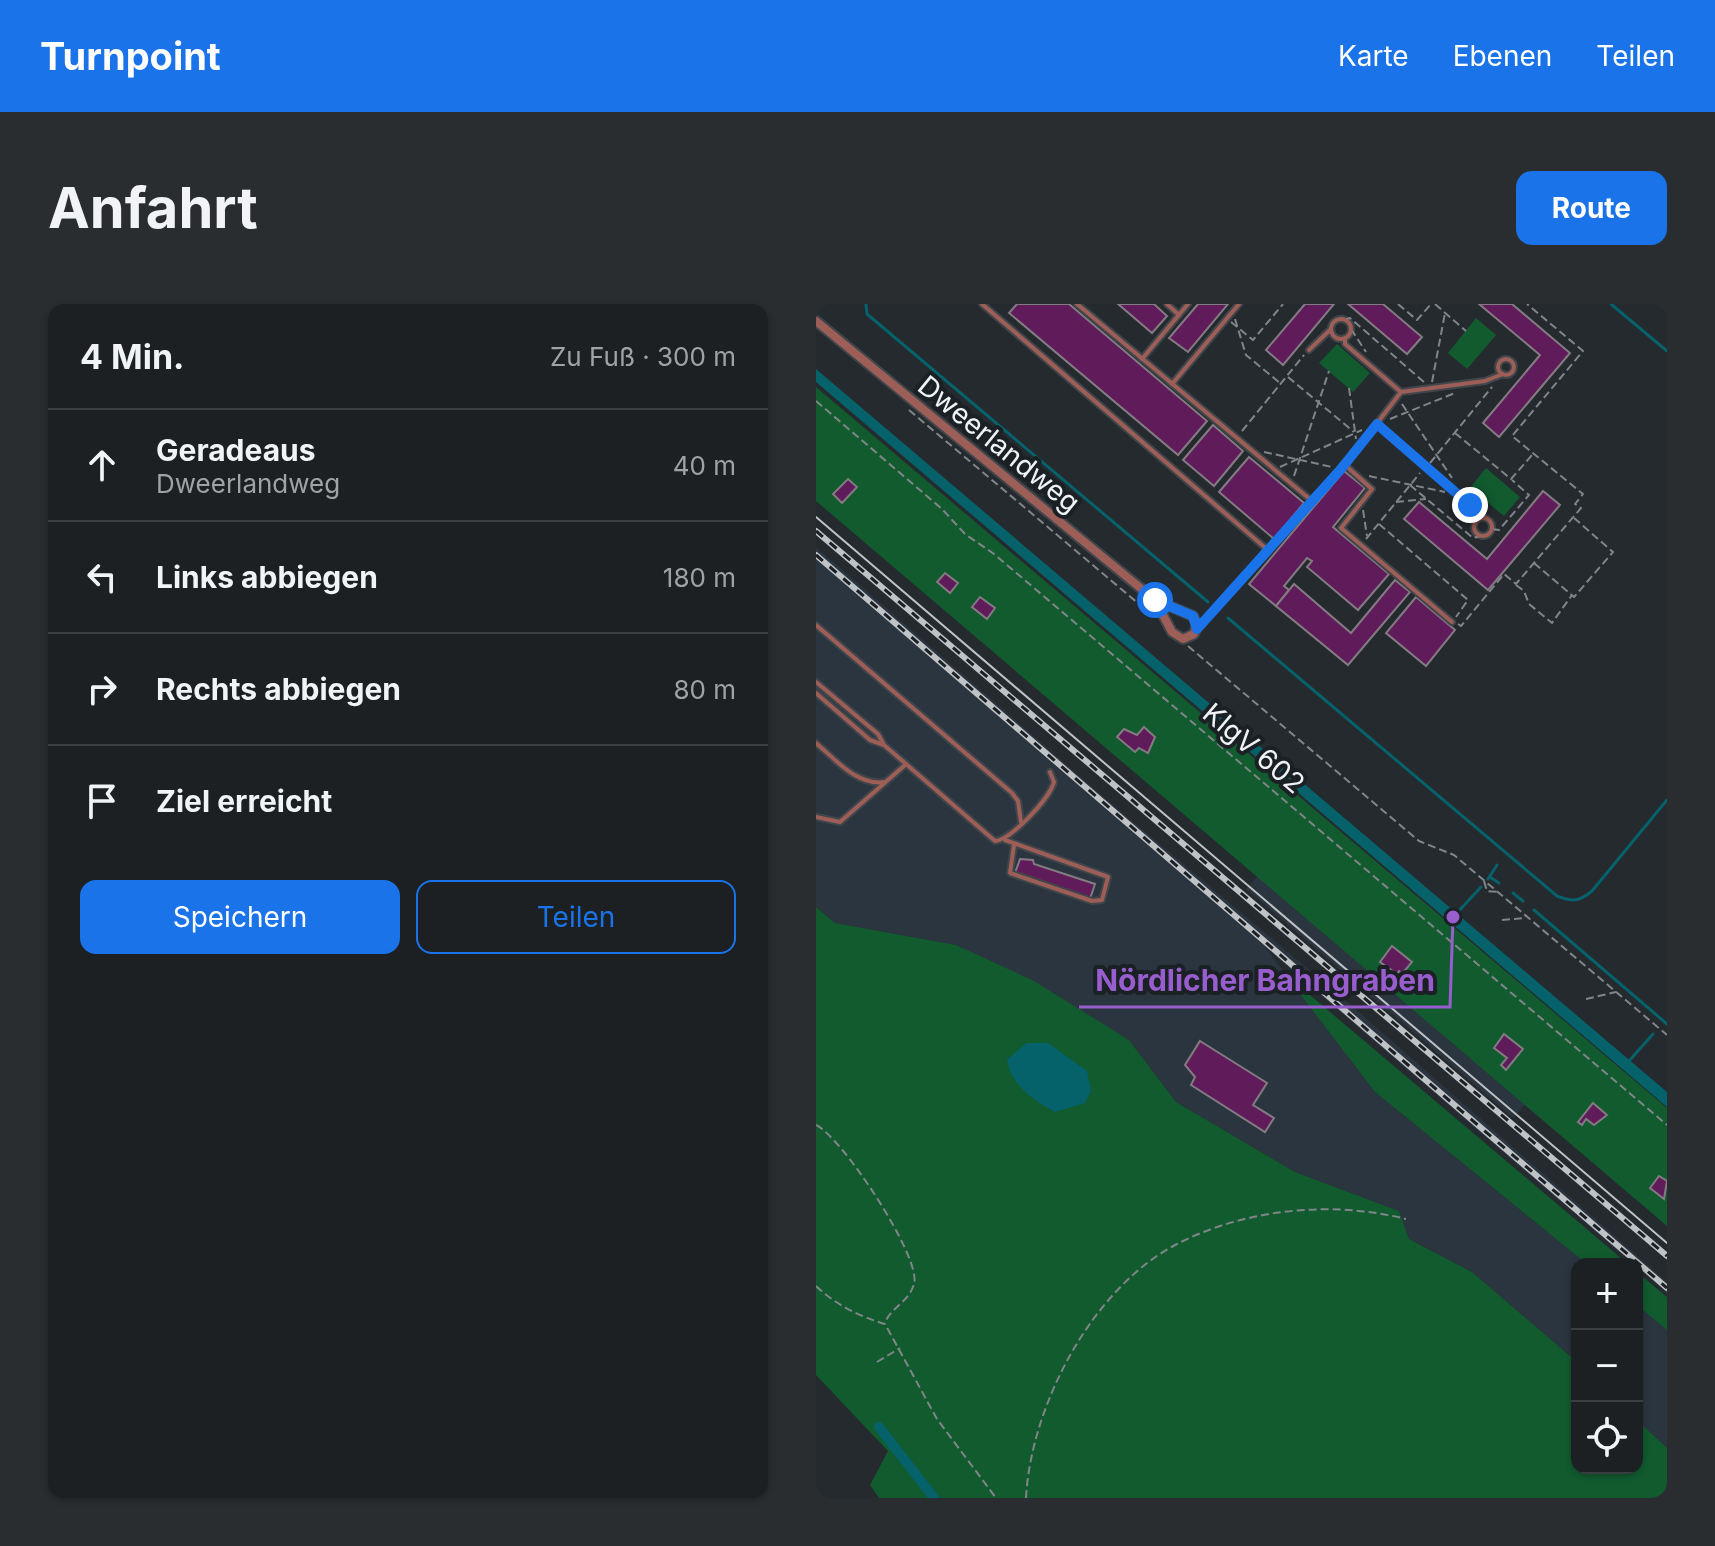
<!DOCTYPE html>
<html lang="de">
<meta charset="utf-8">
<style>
:root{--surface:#1c2023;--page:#292d30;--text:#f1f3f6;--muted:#a0a3a6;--line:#3a3e41;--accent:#1a73e8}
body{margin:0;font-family:Inter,sans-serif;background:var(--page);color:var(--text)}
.controls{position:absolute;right:24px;bottom:24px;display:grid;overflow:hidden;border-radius:16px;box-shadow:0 2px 6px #0004}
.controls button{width:72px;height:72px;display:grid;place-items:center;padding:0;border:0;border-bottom:2px solid var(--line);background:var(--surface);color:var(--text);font:40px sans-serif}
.stop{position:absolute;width:24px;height:24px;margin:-18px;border:6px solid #1a73e8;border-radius:50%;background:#fff}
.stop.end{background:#1a73e8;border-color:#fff;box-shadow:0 2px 8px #0008}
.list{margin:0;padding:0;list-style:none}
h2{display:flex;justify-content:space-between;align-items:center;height:104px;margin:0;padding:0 32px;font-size:34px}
h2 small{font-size:26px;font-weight:400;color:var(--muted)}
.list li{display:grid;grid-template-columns:52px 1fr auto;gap:24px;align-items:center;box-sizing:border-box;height:112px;padding:0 32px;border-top:2px solid var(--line)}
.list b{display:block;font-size:30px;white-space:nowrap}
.list p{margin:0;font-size:26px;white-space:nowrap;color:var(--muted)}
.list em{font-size:26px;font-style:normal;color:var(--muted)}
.actions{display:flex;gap:16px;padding:24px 32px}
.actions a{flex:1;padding:18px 0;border:2px solid var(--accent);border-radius:16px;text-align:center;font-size:28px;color:var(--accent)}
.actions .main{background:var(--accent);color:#fff}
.icon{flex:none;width:44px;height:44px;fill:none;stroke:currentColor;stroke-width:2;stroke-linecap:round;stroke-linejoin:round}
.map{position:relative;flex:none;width:851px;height:1194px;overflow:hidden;border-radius:16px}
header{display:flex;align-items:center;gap:48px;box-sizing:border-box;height:112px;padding:0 40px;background:var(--accent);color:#fff}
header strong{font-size:38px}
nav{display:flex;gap:44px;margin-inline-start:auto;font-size:28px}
.intro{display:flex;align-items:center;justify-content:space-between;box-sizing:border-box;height:192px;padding:0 48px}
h1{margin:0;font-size:56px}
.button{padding:20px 36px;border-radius:16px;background:var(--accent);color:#fff;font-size:28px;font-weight:700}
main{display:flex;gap:48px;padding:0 48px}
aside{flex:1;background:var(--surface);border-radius:16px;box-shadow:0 2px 6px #0004}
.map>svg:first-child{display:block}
.built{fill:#2b353f}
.green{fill:#115b2f}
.water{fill:#05616a}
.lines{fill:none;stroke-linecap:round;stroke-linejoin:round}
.stream{stroke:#05616a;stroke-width:3}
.canal{stroke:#05616a;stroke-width:10}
.building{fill:#601b5a;stroke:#827b81;stroke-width:2}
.service-casing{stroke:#41464b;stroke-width:8}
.minor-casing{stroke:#41464b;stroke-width:12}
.path{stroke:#808589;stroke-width:2;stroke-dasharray:8 4;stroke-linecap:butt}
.service{stroke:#9d5e57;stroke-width:4}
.minor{stroke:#9d5e57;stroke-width:8}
.tram{stroke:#bfc3c6;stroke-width:2}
.rail-casing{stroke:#bfc3c6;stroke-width:6}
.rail{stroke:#1b2025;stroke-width:3;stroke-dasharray:9;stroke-linecap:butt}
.route{stroke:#1a73e8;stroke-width:10}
.labels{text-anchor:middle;stroke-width:8;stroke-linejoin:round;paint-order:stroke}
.street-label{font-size:28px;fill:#eff3f6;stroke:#1b2025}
.leader{fill:none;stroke:#985ecd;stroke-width:3}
.callout-dot{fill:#985ecd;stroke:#1b2025;stroke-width:3}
.callout-label{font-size:30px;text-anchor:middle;font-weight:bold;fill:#985ecd;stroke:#1b2025;stroke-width:8;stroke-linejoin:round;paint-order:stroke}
</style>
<header>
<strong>Turnpoint</strong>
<nav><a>Karte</a><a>Ebenen</a><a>Teilen</a></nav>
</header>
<div class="intro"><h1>Anfahrt</h1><a class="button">Route</a></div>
<main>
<aside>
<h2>4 Min.<small>Zu Fuß · 300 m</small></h2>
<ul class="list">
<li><svg class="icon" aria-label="ahead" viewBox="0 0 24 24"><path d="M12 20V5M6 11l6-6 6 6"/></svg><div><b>Geradeaus</b><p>Dweerlandweg</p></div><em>40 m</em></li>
<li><svg class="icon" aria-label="left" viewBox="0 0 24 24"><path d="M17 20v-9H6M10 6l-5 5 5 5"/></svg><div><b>Links abbiegen</b></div><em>180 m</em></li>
<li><svg class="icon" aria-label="right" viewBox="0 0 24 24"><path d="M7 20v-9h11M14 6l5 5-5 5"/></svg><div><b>Rechts abbiegen</b></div><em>80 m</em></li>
<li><svg class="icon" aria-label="arrive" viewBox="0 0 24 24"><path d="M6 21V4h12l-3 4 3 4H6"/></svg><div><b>Ziel erreicht</b></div></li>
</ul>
<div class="actions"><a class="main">Speichern</a><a>Teilen</a></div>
</aside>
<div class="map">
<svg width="851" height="1194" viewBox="0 0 851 1194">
<rect width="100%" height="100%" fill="#252a2f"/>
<!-- built -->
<g class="built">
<path d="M0 243 290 495 529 696 851 978V990L821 960H817L448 642 559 788 771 960H761V1058L656 968 593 935 583 907 479 868 360 798 313 736 140 641 19 619 0 603Z"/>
<path d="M447 566 714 795 697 814 430 585Z"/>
<path d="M821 1001 851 1026V1144L821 1116Z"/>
</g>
<!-- green -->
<g class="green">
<path d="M660 14 680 31 651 65 632 49Z"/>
<path d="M521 40 554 69 537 88 503 59Z"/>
<path d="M0 83 851 804V922L0 197Z"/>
<path d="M670 164 704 193 688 212 654 184Z"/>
<path d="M0 603 19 619 140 641 218 677 313 736 360 798 479 868 583 907 593 935 656 968 761 1058V1164H821V1116L851 1144V1194H63L54 1181 72 1147 0 1071Z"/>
<path d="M468 669 812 960H771L559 788Z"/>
<path d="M821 968 851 993V1026L821 1001Z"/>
</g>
<!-- water -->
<g class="water">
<path d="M0 65 851 788V803L0 78Z"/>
<path d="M210 739H232L271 767 275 787 269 799 239 808C217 796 195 781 191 756Z"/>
</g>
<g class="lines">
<!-- stream -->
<g class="stream">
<path d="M50 0 51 10 392 298"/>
<path d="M795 0 851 47"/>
<path d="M412 314 741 592C756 598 763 598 776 587L851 496"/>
<path d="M674 573 683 579"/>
<path d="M672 575 681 561"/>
<path d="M697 589 707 597"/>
<path d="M718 606 851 720"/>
<path d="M641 609 665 583"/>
<path d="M813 757 837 730"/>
</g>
<!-- canal -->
<path class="canal" d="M63 1123 118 1194"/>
</g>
<!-- building -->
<g class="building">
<path d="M201 0H253L391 117 362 151 193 9Z"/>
<path d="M302 0H338L351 12 336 29Z"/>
<path d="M382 0H412L372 48 353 34Z"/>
<path d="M489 0H518L467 61 450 46Z"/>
<path d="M532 0H567L606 33 591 50Z"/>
<path d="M663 0H696L754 49 683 133 667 119 724 51Z"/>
<path d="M397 121 427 147 398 182 367 156Z"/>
<path d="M433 153 488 199 458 235 403 188Z"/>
<path d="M528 167 549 184 517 223 573 270 542 306 491 263 496 257 491 254 468 282 473 286 460 302 433 280Z"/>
<path d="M32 175 41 183 26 199 17 190Z"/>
<path d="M727 187 744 201 672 286 588 215 603 198 671 255Z"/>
<path d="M129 269 142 279 134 289 121 278Z"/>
<path d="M579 276 594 288 532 361 460 302 478 280 535 329Z"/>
<path d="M164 293 179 304 171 315 156 303Z"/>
<path d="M600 293 639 326 610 362 570 329Z"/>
<path d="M328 423 339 433 332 449 323 444 319 448 301 433 308 425 321 431Z"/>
<path d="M204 555 217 556 218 560 279 580 274 595 199 569Z"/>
<path d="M576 642 596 658 586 670 583 667 581 670 564 658Z"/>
<path d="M688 730 707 745 690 766 685 761 691 754 678 744Z"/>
<path d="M384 737 451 779 437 801 458 814 449 828 375 781 379 773 369 761Z"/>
<path d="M777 799 791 811 778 821 770 815 766 821 762 818Z"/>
<path d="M843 872 851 877 848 895 834 884Z"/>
</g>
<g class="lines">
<!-- service casing -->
<g class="service-casing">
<g id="service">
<path d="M166 0 453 247"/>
<path d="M261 0 496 197 529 161 556 185 525 224 636 318"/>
<path d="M351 0 363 11"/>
<circle cx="525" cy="25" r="10"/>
<path d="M529 34V40L585 88 529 161"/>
<path d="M493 46 515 25"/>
<path d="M326 55 372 0"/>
<circle cx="690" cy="63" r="8"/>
<path d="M356 80 423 0"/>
<path d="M585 88 669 77 687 70"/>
<path d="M561 120 670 214"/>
<circle cx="667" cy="223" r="9"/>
<path d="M0 321 196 489 202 497 205 518"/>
<path d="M383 323 496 197"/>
<path d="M0 378 62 430 67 439"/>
<path d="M0 389 54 436 68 441 179 537C195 536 234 494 238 478L234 468"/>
<path d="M0 439C20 456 41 482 69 478"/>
<path d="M0 513 24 518 89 461"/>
<path d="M189 536 292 573 286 596 276 597 194 569 198 541"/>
</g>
</g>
<!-- minor casing -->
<g class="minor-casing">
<path id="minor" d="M0 17 339 296 377 312 381 321 378 330 367 335 356 328 339 296"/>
</g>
<!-- path -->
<g class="path">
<path d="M582 0 601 16 615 0"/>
<path d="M619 0 650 27"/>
<path d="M419 15 430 51 464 79"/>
<path d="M528 16 534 14 608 78"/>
<path d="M415 18 437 36 467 0"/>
<path d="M535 25 550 48"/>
<path d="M472 73 538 128"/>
<path d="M616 78 629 9"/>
<path d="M533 84 540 135"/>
<path d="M0 97 126 205 149 230 178 250 851 821"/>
<path d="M586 100 636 174"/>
<path d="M93 106 336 311"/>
<path d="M574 115 639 89"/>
<path d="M426 127 488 51"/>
<path d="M639 129 695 175 716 151"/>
<path d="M448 148 516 163"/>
<path d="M614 159 676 83"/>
<path d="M464 163 546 126"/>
<path d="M478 172 513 67"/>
<path d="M553 172 629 188"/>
<path d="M594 181 657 234 665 232"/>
<path d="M580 198 610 195"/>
<path d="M547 206 551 232"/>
<path d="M563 220 652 296 640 313"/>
<path d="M676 225 683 226 713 191 696 176"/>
<path d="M550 235 604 169"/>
<path d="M718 259 758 293 797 248 758 214"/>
<path d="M700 281 708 287 713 300 736 319 756 291"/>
<path d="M642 320 645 322 688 270 700 280 765 204 759 200 767 190 696 132 767 47 711 0"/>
<path d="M372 342 603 537 638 551 851 731"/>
<path d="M668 577 671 587 682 588"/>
<path d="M686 616 709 614"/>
<path d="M770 695 800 688"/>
<path d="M0 821C26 833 106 954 98 980 93 998 74 1004 69 1019"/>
<path d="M0 982C20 1001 43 1012 69 1020L121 1115 180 1194"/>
<path d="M61 1058 84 1044"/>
<path d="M210 1194C215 1102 275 986 359 941 428 905 514 896 590 915"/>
</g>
<!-- service -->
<use href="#service" class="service"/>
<!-- minor -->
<use href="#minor" class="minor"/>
<!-- tram -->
<path class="tram" d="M0 213 851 939"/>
<!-- rail casing -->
<g class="rail-casing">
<g id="rail">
<path d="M0 227 851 952"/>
<path d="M0 251 851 984"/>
</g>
</g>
<!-- rail -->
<use href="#rail" class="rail"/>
</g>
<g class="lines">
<!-- route -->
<path class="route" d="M339 296 377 312 381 325 525 165 561 120 654 201"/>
</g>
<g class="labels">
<!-- street labels -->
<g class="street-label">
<text transform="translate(183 140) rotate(39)" y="10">Dweerlandweg</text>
<text transform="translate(438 444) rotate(40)" y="10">KlgV 602</text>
</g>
</g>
<!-- callouts -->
<path class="leader" d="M637 613L634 703H263"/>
<circle class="callout-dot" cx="637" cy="613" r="8"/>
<g class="callout-label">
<text x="449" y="687">Nördlicher Bahngraben</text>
</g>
</svg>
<div class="controls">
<button>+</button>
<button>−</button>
<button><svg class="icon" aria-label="locate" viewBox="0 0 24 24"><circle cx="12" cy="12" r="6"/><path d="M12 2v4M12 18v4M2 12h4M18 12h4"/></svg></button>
</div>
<div class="stop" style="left:339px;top:296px"></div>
<div class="stop end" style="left:654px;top:201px"></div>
</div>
</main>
